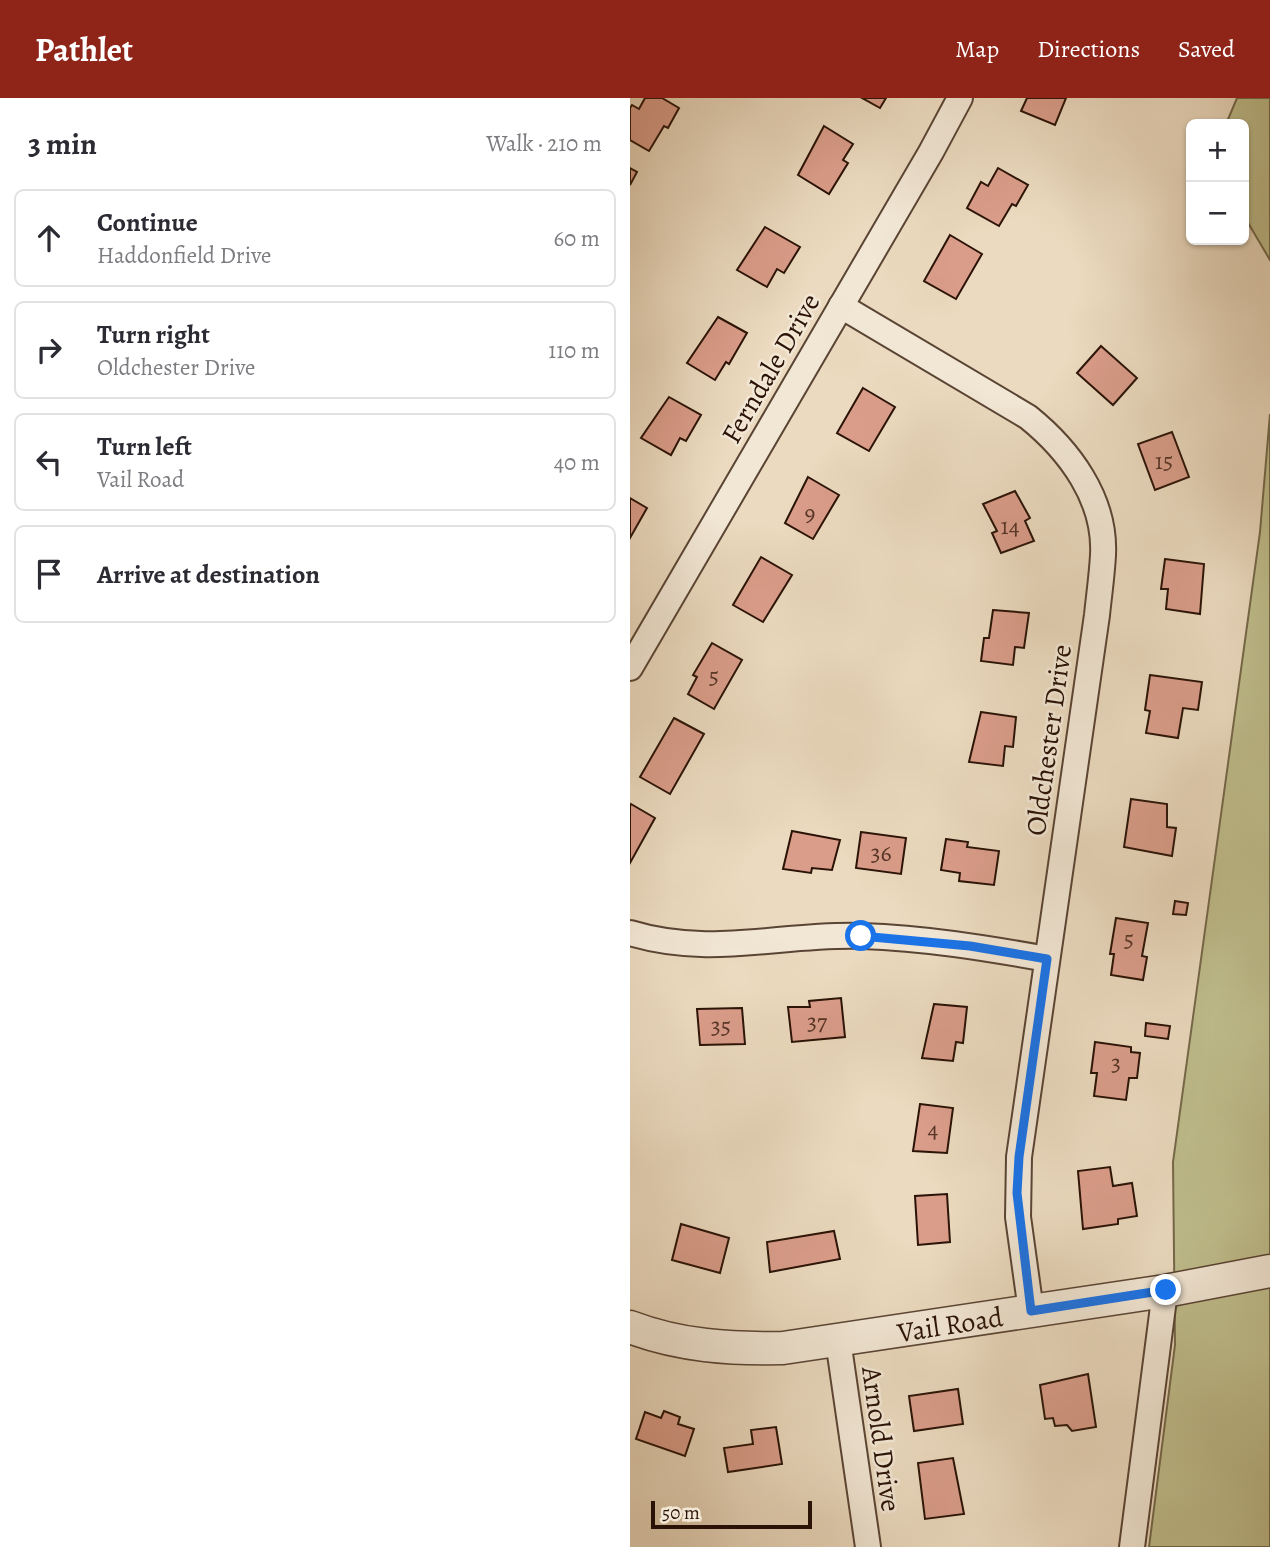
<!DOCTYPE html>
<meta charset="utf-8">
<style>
:root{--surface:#fff;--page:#f2f2f3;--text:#2b2b33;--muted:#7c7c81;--line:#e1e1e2;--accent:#8f2418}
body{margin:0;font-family:Alegreya,serif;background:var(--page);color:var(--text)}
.controls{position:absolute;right:21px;top:21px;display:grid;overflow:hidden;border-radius:10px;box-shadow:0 2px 5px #0004}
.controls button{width:63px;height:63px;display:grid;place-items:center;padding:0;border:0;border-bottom:2px solid var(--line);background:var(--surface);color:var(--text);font:35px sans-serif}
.scale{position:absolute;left:21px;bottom:18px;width:161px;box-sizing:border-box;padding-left:7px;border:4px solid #2a1206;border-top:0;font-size:19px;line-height:24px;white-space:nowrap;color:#2a1206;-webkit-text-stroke:5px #f2e7d5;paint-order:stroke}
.stop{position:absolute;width:21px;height:21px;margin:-16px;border:5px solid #1a73e8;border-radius:50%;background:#fff}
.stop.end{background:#1a73e8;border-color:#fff;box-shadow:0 2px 7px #0008}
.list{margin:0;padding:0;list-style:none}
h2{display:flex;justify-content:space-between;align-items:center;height:91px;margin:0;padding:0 28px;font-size:30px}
h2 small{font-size:23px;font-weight:400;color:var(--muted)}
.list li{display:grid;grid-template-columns:46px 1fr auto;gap:21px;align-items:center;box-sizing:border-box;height:98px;margin:0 14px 14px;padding:0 14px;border:2px solid var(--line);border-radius:10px}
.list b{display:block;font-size:26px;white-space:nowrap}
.list p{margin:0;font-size:23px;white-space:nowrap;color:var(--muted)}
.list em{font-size:23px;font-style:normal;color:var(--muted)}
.icon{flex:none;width:38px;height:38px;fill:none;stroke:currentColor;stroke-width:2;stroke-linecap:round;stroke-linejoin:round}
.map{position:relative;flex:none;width:640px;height:1449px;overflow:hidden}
header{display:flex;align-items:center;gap:42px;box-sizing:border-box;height:98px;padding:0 35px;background:var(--accent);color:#fff}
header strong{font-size:33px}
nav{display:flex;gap:38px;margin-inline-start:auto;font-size:24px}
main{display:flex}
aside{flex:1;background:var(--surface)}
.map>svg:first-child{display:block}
.green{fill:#bfbd8c;stroke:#746849;stroke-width:2}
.building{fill:#da9d8a;stroke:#2a1206;stroke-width:2}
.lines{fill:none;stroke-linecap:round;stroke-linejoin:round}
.minor-casing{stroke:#5a4434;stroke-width:28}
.tertiary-casing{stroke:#5a4434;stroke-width:35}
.minor{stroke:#f2e7d5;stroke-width:24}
.tertiary{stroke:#f2e7d5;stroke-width:32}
.route{stroke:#1a73e8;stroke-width:9}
.labels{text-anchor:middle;stroke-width:5;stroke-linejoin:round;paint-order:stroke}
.number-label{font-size:24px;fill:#563527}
.street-label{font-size:28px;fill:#2a1206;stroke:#f2e7d5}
</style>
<header>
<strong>Pathlet</strong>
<nav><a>Map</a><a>Directions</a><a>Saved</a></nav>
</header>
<main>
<aside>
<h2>3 min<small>Walk · 210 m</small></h2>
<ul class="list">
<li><svg class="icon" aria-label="ahead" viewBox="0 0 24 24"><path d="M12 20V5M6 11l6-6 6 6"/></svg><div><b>Continue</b><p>Haddonfield Drive</p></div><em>60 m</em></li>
<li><svg class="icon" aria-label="right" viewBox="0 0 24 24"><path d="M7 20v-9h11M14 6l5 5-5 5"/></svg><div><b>Turn right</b><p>Oldchester Drive</p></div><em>110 m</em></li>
<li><svg class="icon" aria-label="left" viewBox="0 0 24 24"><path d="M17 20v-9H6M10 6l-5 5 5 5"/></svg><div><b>Turn left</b><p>Vail Road</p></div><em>40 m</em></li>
<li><svg class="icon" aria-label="arrive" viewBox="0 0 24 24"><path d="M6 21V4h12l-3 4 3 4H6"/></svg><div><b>Arrive at destination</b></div></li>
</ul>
</aside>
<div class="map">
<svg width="640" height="1449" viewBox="0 0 640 1449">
<rect width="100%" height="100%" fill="#ebdabf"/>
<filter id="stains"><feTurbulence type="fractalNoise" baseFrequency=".00286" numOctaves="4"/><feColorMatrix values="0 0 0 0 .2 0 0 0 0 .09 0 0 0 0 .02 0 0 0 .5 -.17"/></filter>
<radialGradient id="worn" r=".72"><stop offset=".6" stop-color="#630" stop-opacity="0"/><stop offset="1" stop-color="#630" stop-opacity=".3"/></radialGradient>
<!-- green -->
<g class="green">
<path d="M607 0H640V162L614 118V26H596Z"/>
<path d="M640 316V1449H519L545 1247 543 1064 630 434Z"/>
</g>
<!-- building -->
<g class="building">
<path d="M15 0H32L49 10 38 30 34 28 19 53 0 42V10L2 7 9 11Z"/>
<path d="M232 0H256L250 10Z"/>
<path d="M397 0H436L425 27 391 13Z"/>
<path d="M194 28 223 46 213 62 218 65 199 96 168 77Z"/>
<path d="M0 70 7 74 0 87Z"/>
<path d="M368 70 398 87 386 108 382 106 369 128 337 110 351 84 358 88Z"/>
<path d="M135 129 170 149 154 175 147 171 137 189 107 172Z"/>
<path d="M320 137 352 156 326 201 294 183Z"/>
<path d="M88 219 117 235 99 266 96 264 85 282 57 265Z"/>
<path d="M471 248 507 280 483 307 447 275Z"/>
<path d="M233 290 265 309 239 353 207 335Z"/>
<path d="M39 299 71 317 56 343 50 340 41 357 11 340Z"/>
<path d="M542 334 559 379 525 392 508 346Z"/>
<path d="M178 379 209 397 183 441 155 425Z"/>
<path d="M385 393 400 420 395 423 404 443 371 455 362 435 367 433 353 406Z"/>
<path d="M0 400 17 410 0 440Z"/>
<path d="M131 459 162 477 133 524 103 507Z"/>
<path d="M535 461 574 466 570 516 536 511 538 491H531Z"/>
<path d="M363 512 399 515 394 550 385 549 383 567 351 563 354 540H359Z"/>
<path d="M82 545 112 562 84 611 58 596 67 579 63 577Z"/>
<path d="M520 577 572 584 568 612 553 610 548 640 516 635 520 613 515 612Z"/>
<path d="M351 614 386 619 383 649 375 648 373 668 339 664Z"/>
<path d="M44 620 74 636 40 696 10 679Z"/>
<path d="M501 701 537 706V729L546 730 542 758 494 749Z"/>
<path d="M1 706 25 720 0 765V708Z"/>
<path d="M162 733 210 742 202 772 182 770 181 775 153 771Z"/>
<path d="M231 734 276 740 271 776 226 770Z"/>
<path d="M316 741 338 744 337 749 369 753 364 787 329 783 330 775 311 772Z"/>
<path d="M545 803 558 805 556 817 543 816Z"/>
<path d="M486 820 518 825 512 858 517 859 513 882 481 877 484 856H480Z"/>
<path d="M211 900 215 939 162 944 158 909H180L179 903Z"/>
<path d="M304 906 337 909 333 945 326 944 323 963 292 960Z"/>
<path d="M112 910 115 946 70 947 67 911Z"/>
<path d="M516 925 540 928 538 941 515 938Z"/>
<path d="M465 944 501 949V954L510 955 507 980H499L496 1002 464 998 467 975H461Z"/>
<path d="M290 1006 323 1010 317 1055 283 1053Z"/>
<path d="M480 1069 483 1088 502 1085 507 1118 488 1121V1126L453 1131 448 1073Z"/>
<path d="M317 1096 320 1144 288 1147 285 1098Z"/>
<path d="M51 1126 99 1140 90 1175 42 1162Z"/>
<path d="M204 1133 210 1161 140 1174 137 1144Z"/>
<path d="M458 1276 466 1329 442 1333 437 1327 425 1328 423 1320 415 1321 410 1287Z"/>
<path d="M328 1291 333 1326 284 1333 279 1298Z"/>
<path d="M34 1313 50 1319 48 1326 64 1331 55 1358 6 1341 15 1314 31 1320Z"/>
<path d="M146 1329 152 1366 98 1374 94 1350 123 1346 121 1332Z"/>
<path d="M323 1360 334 1416 295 1421 288 1365Z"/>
</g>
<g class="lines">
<!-- minor casing -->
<g class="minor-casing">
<g id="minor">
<path d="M211 208 398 319C439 352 476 401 473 457 472 477 469 497 467 517L389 1059 388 1119 401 1213"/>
<path d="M0 570 301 54 330 0"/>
<path d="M0 835C82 860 152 835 232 838 294 840 356 850 417 861"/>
<path d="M208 1242 238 1449"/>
<path d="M502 1449 535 1193"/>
</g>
</g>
<!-- tertiary casing -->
<g class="tertiary-casing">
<path id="tertiary" d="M0 1229C50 1248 100 1251 153 1250L535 1193 640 1173"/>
</g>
<!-- minor -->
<use href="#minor" class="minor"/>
<!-- tertiary -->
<use href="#tertiary" class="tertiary"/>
</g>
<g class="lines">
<!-- route -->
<path class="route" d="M231 838 340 848 417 861 389 1059 387 1095 401 1213 536 1192"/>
</g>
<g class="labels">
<!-- number labels -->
<g class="number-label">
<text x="534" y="371">15</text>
<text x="180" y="423">9</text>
<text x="380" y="436">14</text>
<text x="84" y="586">5</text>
<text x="251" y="763">36</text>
<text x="499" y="849">5</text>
<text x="187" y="932">37</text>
<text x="91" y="936">35</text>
<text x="486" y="973">3</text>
<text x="303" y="1039">4</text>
</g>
<!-- street labels -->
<g class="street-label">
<text transform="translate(140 270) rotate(-60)" y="10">Ferndale Drive</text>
<text transform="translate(418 642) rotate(-82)" y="10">Oldchester Drive</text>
<text transform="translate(320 1226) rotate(-9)" y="10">Vail Road</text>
<text transform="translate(252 1341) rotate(82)" y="10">Arnold Drive</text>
</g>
</g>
<rect width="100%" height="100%" filter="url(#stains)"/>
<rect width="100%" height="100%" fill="url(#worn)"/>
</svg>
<div class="controls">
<button>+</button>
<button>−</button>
</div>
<div class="scale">50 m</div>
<div class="stop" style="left:231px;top:838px"></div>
<div class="stop end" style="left:536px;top:1192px"></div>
</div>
</main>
